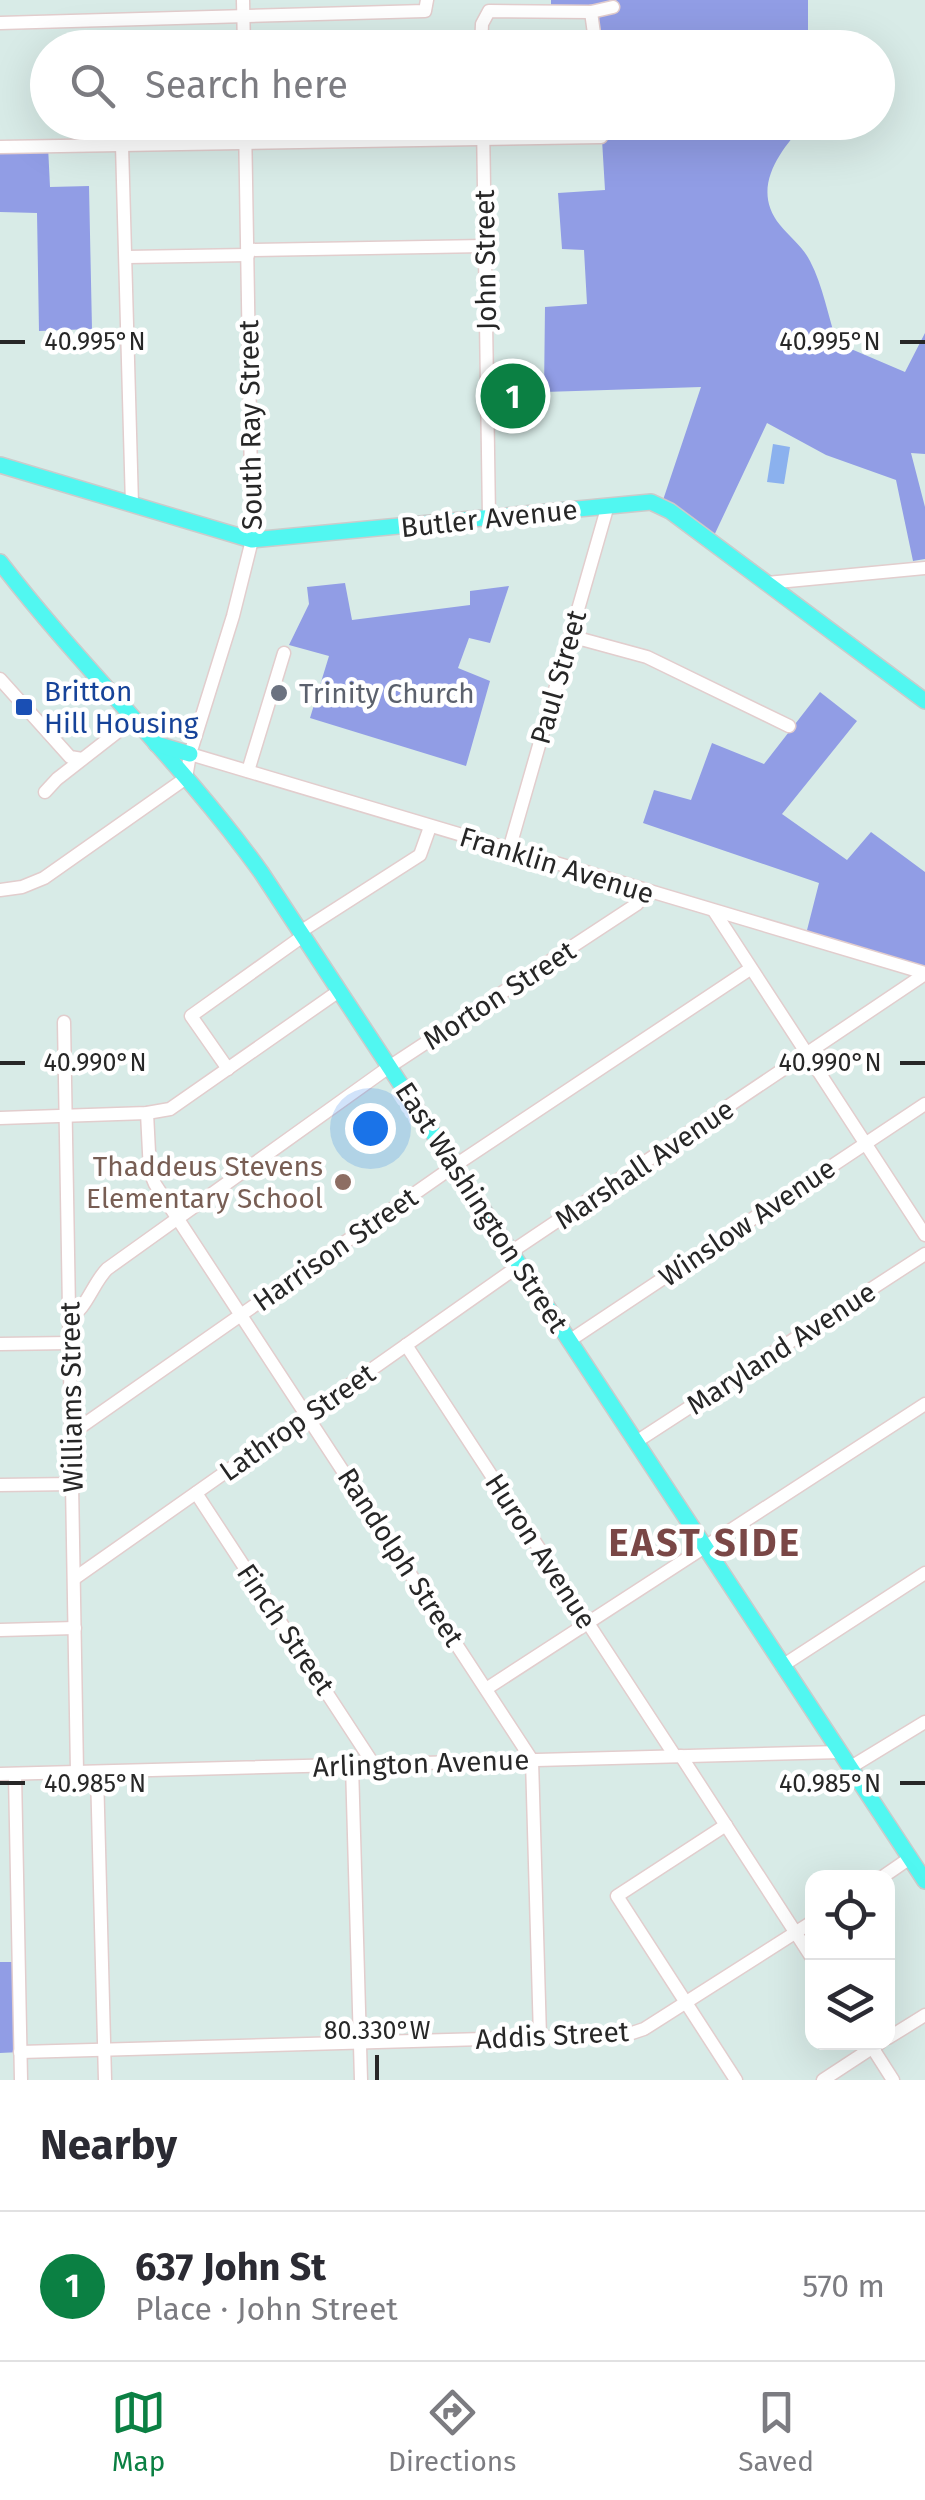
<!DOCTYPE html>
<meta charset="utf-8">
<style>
:root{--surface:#fff;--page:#f2f2f3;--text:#2b2b33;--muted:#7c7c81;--line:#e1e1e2;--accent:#0b8043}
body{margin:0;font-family:"Fira Sans",sans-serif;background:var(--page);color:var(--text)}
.controls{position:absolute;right:30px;bottom:30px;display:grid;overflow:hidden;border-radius:20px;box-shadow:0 10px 40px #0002}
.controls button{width:90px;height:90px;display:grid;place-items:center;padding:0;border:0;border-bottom:2px solid var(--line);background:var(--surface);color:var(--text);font:50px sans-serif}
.you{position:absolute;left:370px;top:1128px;width:35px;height:35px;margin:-25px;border:8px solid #fff;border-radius:50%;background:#1a73e8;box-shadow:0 0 0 15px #1a73e833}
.badge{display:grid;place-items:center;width:65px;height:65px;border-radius:50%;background:var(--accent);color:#fff;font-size:32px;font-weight:700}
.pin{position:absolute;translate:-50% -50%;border:5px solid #fff;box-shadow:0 2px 10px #0006}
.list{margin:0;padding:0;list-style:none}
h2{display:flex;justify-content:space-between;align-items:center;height:130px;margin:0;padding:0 40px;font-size:42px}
h2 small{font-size:32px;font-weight:400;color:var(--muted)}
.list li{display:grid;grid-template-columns:65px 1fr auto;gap:30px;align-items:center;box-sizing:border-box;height:150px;padding:0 40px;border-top:2px solid var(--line)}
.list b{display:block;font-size:38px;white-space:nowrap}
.list p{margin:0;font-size:32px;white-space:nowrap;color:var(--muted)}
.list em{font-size:32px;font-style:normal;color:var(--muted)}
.icon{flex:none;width:55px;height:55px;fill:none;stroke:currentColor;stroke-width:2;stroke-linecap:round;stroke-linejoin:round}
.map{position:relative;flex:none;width:925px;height:2080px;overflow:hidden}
.search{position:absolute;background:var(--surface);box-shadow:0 10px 40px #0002;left:30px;right:30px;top:30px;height:110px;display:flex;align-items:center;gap:25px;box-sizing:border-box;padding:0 35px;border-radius:55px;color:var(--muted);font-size:38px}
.sheet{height:280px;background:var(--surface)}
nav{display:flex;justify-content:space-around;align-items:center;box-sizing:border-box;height:140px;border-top:2px solid var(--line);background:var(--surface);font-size:28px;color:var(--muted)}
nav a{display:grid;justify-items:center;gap:5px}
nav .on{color:var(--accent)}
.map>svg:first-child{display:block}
.green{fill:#919de5}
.pitch{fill:#8bb1ee}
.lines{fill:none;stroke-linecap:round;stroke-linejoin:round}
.minor-casing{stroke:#e2cdcd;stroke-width:15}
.major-casing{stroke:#cbcbcb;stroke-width:18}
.minor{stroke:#fff;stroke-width:12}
.major{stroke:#51f7f1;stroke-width:15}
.ticks{fill:none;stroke:#272727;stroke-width:4}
.worship-dot{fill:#6b7280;stroke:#fff;stroke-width:4}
.transit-dot{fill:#1a4fb4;stroke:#fff;stroke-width:4}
.education-dot{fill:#8d6e63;stroke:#fff;stroke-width:4}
.labels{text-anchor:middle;stroke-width:9;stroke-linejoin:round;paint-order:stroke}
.street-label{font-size:28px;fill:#272727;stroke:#fff}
.transit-label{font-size:28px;fill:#164399;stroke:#fff;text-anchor:start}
.worship-label{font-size:28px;fill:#5b616d;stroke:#fff;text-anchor:start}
.education-label{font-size:28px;fill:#785e54;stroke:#fff;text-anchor:end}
.district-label{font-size:38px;font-weight:bold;letter-spacing:2.5px;fill:#7a4746;stroke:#fff}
.ticks-label{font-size:25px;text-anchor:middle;fill:#272727;stroke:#fff;stroke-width:9;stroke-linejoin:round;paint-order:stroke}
</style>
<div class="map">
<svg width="925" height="2080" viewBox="0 0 925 2080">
<rect width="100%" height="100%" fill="#d8ebe7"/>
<!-- green -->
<g class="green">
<path d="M551 0H808V47H596L591 12 551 10Z"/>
<path d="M601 123H805C780 151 750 188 780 225 790 237 803 247 810 261 823 286 828 316 837 343L905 372 925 333V454L911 453 925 507V559L913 561 896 480 826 455 767 423 711 542 661 506 701 387 544 392 545 307 587 304 584 250 562 249 558 193 605 190Z"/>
<path d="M48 146 50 187 89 186 92 329 39 331 37 213 0 212V147Z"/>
<path d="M345 583 352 620 470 605V591L509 586 490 643 469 638 458 668 490 681 466 766 310 718 329 656 289 645 309 604 307 587Z"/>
<path d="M820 692 857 721 782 814 847 860 871 832 925 872V973L805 938 819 883 643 823 654 790 691 800 712 743 764 764Z"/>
<path d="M0 1962H19L20 2052 0 2053Z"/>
</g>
<!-- pitch -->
<path class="pitch" d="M773 444 790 447 784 484 767 482Z"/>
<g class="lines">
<!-- minor casing -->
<g class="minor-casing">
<g id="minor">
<path d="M243 0 244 48"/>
<path d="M591 12 596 48"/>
<path d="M0 23 425 11 427 0"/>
<path d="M481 48 482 24 489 11 591 12 613 7"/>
<path d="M483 122 489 518"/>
<path d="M122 145 132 505"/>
<path d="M0 147 601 137V122"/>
<path d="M248 250 485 246"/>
<path d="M127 257 248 255"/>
<path d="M767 583 925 568"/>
<path d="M570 636 647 657 789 726"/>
<path d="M0 679 70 757 82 759"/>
<path d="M190 754 925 973"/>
<path d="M248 771 284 653"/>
<path d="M45 792 57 779 134 719"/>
<path d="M509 850 608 505"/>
<path d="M0 890 22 887 44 878 186 778 190 754 233 616 252 540 245 122"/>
<path d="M714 911 925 1235"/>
<path d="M300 932 420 855 430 827"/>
<path d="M64 1022 77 1772"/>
<path d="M228 1069 191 1016 303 936"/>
<path d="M147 1113 150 1172 155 1184 532 1760 540 2037"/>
<path d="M0 1118 147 1113 170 1109 339 991"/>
<path d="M511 1252 925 974"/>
<path d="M69 1318C86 1310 93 1283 107 1269L389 1067 637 904 647 892"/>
<path d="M569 1341 925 1104"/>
<path d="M0 1344 70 1343"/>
<path d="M406 1345 675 1756"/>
<path d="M72 1433 454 1166 750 969"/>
<path d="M636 1442 925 1254"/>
<path d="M0 1485 73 1484"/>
<path d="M196 1493 374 1765"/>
<path d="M75 1578 520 1265"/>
<path d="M0 1630 75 1628"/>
<path d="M782 1666 925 1573"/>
<path d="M486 1689 925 1404"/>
<path d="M681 1756 812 1958"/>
<path d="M352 1765 361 2080"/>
<path d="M851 1767 925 1722"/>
<path d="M97 1772 105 2080"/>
<path d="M0 1774 841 1752"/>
<path d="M15 1774 21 2080"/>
<path d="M726 1825 617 1896 736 2080"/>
<path d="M881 1878 910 1858"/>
<path d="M888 2038 925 2015"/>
<path d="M870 2044 893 2080"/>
<path d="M20 2052 626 2035 644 2029 812 1922"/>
<path d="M823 2080 881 2042"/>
</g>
</g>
<!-- major casing -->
<g class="major-casing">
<g id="major">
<path d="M0 465 252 540 651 502 670 511 925 701"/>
<path d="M0 562C82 669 182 762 261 872L925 1881"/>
<path d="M156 744 190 754"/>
</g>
</g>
<!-- minor -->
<use href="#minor" class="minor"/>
<!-- major -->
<use href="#major" class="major"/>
</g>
<!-- ticks -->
<path class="ticks" d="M0 342H25M900 342H925M0 1063H25M900 1063H925M0 1783H25M900 1783H925M377 2055V2080"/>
<!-- markers -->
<circle class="worship-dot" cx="279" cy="693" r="10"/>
<rect class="transit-dot" x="14" y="697" width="20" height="20" rx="5"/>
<circle class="education-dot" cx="343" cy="1182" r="10"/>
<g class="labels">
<!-- street labels -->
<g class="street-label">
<text transform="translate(485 260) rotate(-91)" y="10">John Street</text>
<text transform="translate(250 425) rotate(-91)" y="10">South Ray Street</text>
<text transform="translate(489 518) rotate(-6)" y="10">Butler Avenue</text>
<text transform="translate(558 677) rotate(-74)" y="10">Paul Street</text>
<text transform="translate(557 865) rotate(17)" y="10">Franklin Avenue</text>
<text transform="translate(499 995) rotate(-33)" y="10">Morton Street</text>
<text transform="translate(644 1164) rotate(-34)" y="10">Marshall Avenue</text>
<text transform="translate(482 1207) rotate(57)" y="10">East Washington Street</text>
<text transform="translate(747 1222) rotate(-34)" y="10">Winslow Avenue</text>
<text transform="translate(335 1249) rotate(-35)" y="10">Harrison Street</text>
<text transform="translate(781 1348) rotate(-33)" y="10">Maryland Avenue</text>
<text transform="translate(71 1397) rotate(-91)" y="10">Williams Street</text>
<text transform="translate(297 1422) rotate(-35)" y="10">Lathrop Street</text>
<text transform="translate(541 1551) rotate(57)" y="10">Huron Avenue</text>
<text transform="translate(401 1557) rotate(57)" y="10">Randolph Street</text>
<text transform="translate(286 1629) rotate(56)" y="10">Finch Street</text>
<text transform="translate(421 1763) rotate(-2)" y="10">Arlington Avenue</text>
<text transform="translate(552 2035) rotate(-3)" y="10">Addis Street</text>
</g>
<!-- transit labels -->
<g class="transit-label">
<text x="44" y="701">Britton<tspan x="44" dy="32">Hill Housing</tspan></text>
</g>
<!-- worship labels -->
<g class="worship-label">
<text x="299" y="703">Trinity Church</text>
</g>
<!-- education labels -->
<g class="education-label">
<text x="323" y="1176">Thaddeus Stevens<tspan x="323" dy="32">Elementary School</tspan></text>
</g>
<!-- district labels -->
<g class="district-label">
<text x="705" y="1556">EAST SIDE</text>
</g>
</g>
<g class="ticks-label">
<text x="95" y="350">40.995°N</text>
<text x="830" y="350">40.995°N</text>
<text x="95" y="1071">40.990°N</text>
<text x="830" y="1071">40.990°N</text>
<text x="95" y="1792">40.985°N</text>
<text x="830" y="1792">40.985°N</text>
<text x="377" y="2039">80.330°W</text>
</g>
</svg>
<div class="controls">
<button><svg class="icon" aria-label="locate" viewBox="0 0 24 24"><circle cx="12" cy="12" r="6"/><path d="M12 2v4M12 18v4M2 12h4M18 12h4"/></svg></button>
<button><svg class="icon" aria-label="layers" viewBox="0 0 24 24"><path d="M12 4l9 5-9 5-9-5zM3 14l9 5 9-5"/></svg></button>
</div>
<div class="you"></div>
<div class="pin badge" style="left:513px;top:396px">1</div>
<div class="search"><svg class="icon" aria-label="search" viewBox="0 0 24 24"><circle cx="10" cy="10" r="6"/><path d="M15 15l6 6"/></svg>Search here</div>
</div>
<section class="sheet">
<h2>Nearby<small></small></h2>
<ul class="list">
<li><span class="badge">1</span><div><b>637 John St</b><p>Place · John Street</p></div><em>570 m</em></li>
</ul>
</section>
<nav>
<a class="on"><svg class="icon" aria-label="map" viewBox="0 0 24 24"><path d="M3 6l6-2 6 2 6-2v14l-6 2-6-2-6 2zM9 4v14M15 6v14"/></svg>Map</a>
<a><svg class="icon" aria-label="directions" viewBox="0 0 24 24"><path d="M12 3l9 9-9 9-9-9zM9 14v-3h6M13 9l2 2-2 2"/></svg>Directions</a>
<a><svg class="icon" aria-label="saved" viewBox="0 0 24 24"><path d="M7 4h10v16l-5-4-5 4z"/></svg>Saved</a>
</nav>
